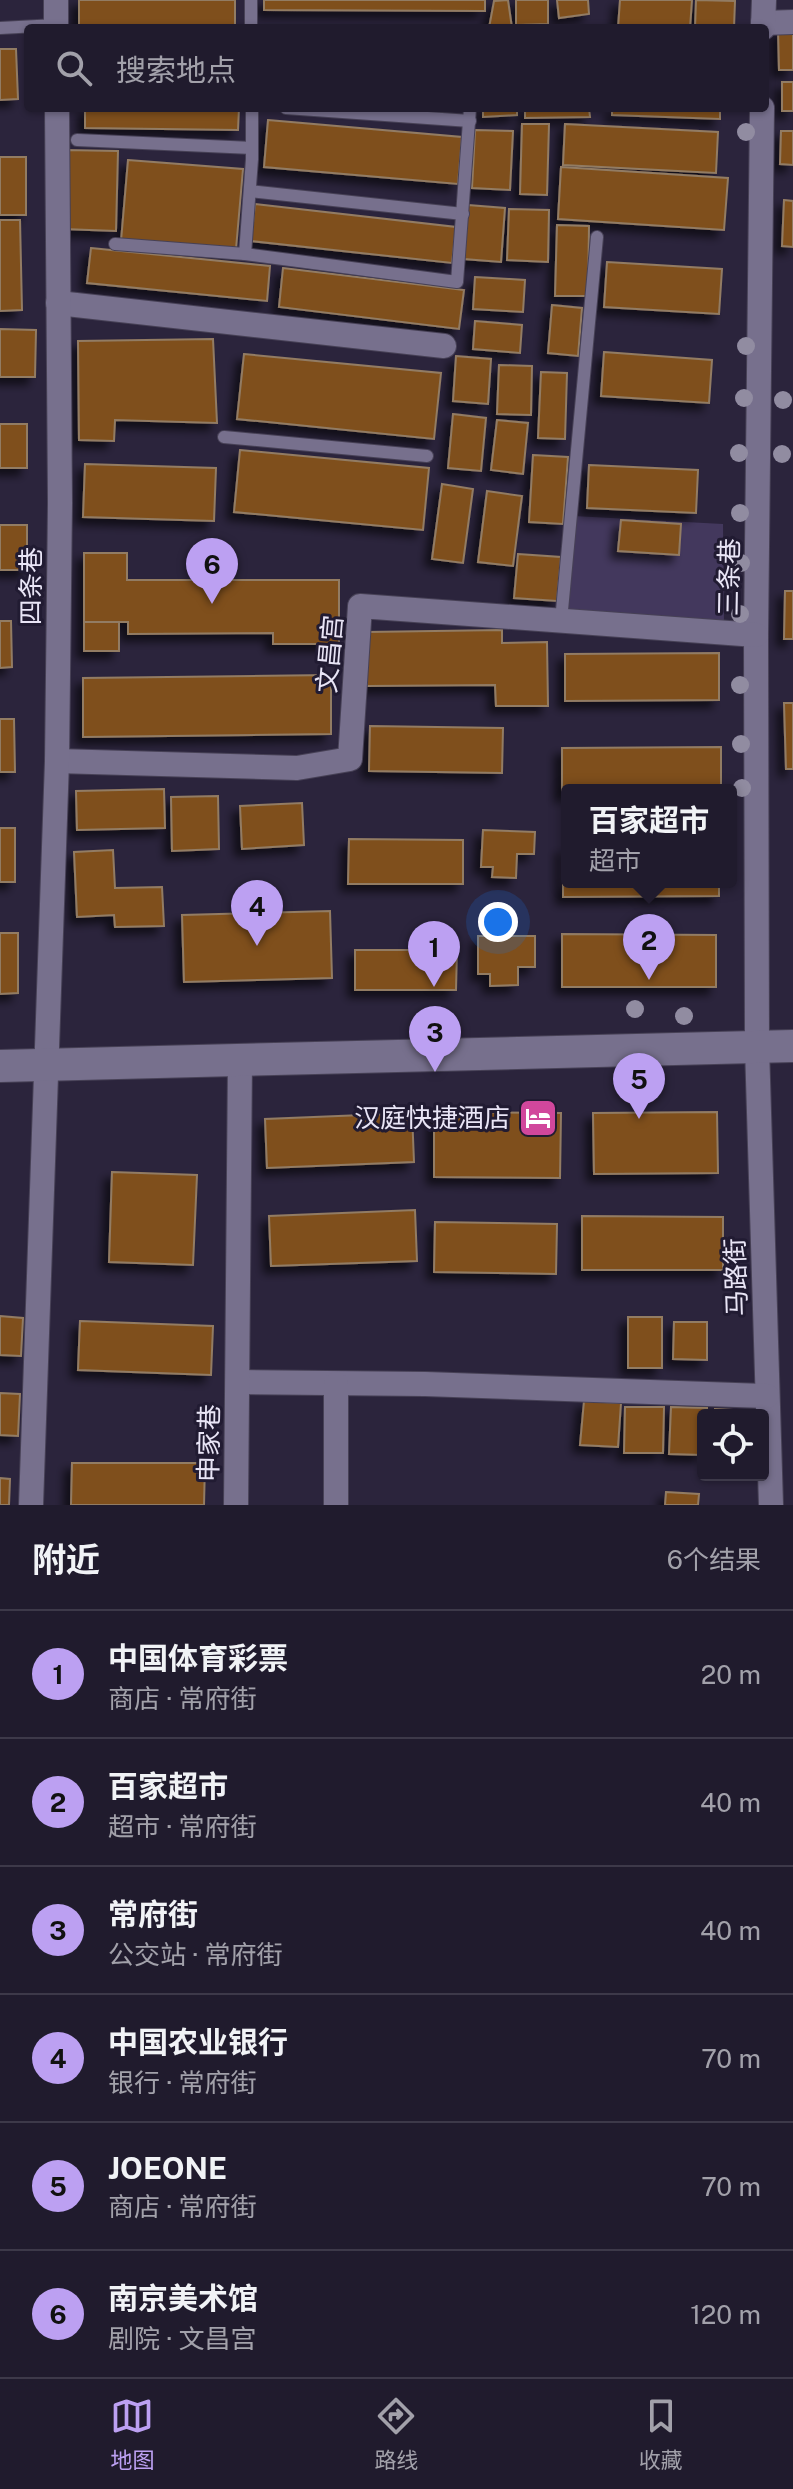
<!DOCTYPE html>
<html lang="zh">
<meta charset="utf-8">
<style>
:root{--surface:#201b2d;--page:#282435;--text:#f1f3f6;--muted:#a2a1aa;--line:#3d3949;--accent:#bca0f2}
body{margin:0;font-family:"Public Sans","Noto Sans SC",sans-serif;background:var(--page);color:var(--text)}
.controls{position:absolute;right:24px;bottom:24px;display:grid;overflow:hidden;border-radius:8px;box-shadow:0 2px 6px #0004}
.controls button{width:72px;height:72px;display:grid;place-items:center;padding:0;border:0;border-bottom:2px solid var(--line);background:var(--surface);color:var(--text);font:40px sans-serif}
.you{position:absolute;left:498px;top:922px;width:28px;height:28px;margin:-20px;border:6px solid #fff;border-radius:50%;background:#1a73e8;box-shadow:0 0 0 12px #1a73e833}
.badge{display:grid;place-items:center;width:52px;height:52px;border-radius:50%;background:var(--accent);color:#111;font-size:26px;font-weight:700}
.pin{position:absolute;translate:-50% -66px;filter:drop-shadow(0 2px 4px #0008)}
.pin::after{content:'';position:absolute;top:42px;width:28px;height:24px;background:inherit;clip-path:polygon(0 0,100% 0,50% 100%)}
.popup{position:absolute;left:561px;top:784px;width:176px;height:104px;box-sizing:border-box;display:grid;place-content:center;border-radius:8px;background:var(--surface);filter:drop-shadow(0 2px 6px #0005);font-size:26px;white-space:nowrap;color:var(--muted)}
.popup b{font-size:30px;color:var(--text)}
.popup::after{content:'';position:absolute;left:50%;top:100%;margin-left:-16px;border:16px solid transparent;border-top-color:var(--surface)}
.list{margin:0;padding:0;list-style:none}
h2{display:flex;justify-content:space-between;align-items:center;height:104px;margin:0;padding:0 32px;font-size:34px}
h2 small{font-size:26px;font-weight:400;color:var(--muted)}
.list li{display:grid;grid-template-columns:52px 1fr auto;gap:24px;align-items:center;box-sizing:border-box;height:128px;padding:0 32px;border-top:2px solid var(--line)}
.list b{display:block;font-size:30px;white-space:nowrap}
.list p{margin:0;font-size:26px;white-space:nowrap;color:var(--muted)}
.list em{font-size:26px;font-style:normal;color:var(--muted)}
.icon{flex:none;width:44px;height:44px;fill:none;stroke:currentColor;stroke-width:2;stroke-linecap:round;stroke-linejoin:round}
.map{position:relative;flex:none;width:793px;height:1505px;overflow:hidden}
.search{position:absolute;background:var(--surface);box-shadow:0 2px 6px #0004;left:24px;right:24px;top:24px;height:88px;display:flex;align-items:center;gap:20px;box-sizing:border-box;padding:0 28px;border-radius:8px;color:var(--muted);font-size:30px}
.sheet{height:872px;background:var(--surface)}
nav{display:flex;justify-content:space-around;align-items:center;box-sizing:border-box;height:112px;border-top:2px solid var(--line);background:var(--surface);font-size:22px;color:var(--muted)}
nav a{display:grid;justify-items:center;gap:4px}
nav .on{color:var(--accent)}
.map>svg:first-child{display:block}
.green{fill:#43385d}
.building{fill:#7f501b;stroke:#927b64;stroke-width:2;filter:url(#shadow)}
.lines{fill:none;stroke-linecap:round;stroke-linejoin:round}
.lane-casing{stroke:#474156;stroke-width:14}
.street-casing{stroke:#474156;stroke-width:26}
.secondary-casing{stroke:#474156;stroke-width:34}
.lane{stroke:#77708d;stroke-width:12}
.street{stroke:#77708d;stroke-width:24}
.secondary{stroke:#77708d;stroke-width:32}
.tree{fill:#918ca1}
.labels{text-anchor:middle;stroke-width:6;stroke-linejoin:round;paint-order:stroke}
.street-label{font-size:26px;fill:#e9e5f6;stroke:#211b32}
.poi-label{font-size:26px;fill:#e9e5f6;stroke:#211b32;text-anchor:end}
</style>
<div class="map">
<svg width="793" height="1505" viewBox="0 0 793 1505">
<defs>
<filter id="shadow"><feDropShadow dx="-7" dy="7" stdDeviation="4" flood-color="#0009"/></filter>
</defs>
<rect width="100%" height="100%" fill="#2b243c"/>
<!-- green -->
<path class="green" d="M574 516 723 524 724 624 567 614Z"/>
<!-- building -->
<g class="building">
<rect x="79" y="0" width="156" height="28"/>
<path d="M264 0H485V11L264 10Z"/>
<path d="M508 0 512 28H489L494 1Z"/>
<path d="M516 0H548V24L516 25Z"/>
<path d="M557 0H588L589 14 559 18Z"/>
<path d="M620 0H692L690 28H618Z"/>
<path d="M696 0 735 1 734 28H695Z"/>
<path d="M778 29H793V70H779Z"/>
<path d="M0 49H16L18 99 0 100Z"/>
<rect x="782" y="82" width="11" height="29"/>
<path d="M85 108H239L238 130 85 128Z"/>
<path d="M483 108H517V115L483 117Z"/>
<path d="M525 108H589L590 117 525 118Z"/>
<path d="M612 108H720V119L612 115Z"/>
<path d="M268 120 462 137 458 184 264 167Z"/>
<path d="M522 124H549L547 195 520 194Z"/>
<path d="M565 124 718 132 716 173 563 165Z"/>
<path d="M475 130 513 131 510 190 472 188Z"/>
<path d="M781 131H793V165L780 164Z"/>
<path d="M65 150 118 151 116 231 63 229Z"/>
<rect x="0" y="157" width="26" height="58"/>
<path d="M128 160 243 169 236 249 121 241Z"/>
<path d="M561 167 728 178 724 230 558 219Z"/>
<path d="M784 200 793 201V247L782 246Z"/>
<path d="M255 204 456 227 452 263 251 241Z"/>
<path d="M468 205 505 208 501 262 464 259Z"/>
<path d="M509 209 549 210 548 262 507 260Z"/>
<path d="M0 220H20L22 310 0 311Z"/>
<path d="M557 225 589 226 588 296H555Z"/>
<path d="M91 248 270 266 267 301 87 283Z"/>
<path d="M607 262 722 269 719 314 604 307Z"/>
<path d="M283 268 464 290 459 329 279 307Z"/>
<path d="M475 277 525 280 523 312 473 309Z"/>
<path d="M552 305 582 308 578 356 548 353Z"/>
<path d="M475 321 522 325 520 353 473 349Z"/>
<path d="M0 329 36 330 35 377H0Z"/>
<path d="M213 339 217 423 115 420 114 441 79 440 78 341Z"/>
<path d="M604 352 712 360 709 403 601 396Z"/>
<path d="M244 354 441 373 434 439 237 419Z"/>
<path d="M456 356 491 359 488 404 453 401Z"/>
<path d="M499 365 532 366 531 415 497 414Z"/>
<path d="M541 372 567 373 565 439 538 438Z"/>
<path d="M453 414 486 418 481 471 448 468Z"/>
<path d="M497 420 528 423 523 474 491 470Z"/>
<rect x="0" y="424" width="27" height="44"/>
<path d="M240 450 429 468 423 530 234 512Z"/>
<path d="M533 455 568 457 563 524 529 522Z"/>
<path d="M85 464 216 468 214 521 83 517Z"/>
<path d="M589 465 698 470 696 513 587 508Z"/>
<path d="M442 484 473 489 463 563 432 559Z"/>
<path d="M487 491 522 496 513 566 478 562Z"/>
<path d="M621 520 681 524 679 555 618 551Z"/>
<rect x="0" y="525" width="27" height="45"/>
<path d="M84 553H127V580H339V644H273V633L128 634V622H84Z"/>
<path d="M518 554 561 557 557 601 514 598Z"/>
<path d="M785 591H793V639H784Z"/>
<path d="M0 621H11L12 667 0 668Z"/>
<rect x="84" y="622" width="35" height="29"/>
<path d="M502 630V643L547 642 548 706H496L495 685 367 686V632Z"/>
<path d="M719 653V700L565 701V654Z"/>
<path d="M331 675V734L83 737V678Z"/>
<path d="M784 703H793V769H786Z"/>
<path d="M0 719H14L15 772H0Z"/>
<path d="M370 726 503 728 502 773 369 771Z"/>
<path d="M721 747V790H567V795H562V748Z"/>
<path d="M164 789 165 828 77 830 76 791Z"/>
<path d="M218 796 219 849 172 851 171 797Z"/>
<path d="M302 803 304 845 242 849 240 806Z"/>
<rect x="0" y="828" width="15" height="54"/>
<path d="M483 830 535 832 534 854H517L516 878 492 877 493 867H481Z"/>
<path d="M349 839 463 840V884H348Z"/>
<path d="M563 847H567V882H719V896L563 897Z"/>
<path d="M113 850 115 888 162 887 164 926 115 927 114 915 77 917 74 852Z"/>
<path d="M330 911 332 978 184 982 182 915Z"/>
<path d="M0 933H18V993L0 994Z"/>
<path d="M562 934 716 935V987H562Z"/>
<path d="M478 936H535V967H518V985L490 986V974H478Z"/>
<path d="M355 950H457L456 990H355Z"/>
<path d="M434 1112 561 1113 560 1178 434 1177Z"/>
<path d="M717 1112 718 1173 594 1174 593 1113Z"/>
<path d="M412 1113 414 1162 267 1168 265 1119Z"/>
<path d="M112 1172 197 1175 193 1265 109 1262Z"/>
<path d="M415 1210 417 1261 271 1266 269 1216Z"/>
<path d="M582 1216 723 1217V1270H582Z"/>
<path d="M435 1222 557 1224 556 1274 434 1272Z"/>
<path d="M0 1316 23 1318 21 1356 0 1355Z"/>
<rect x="628" y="1317" width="34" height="51"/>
<path d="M80 1321 213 1326 211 1375 78 1370Z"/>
<path d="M674 1322H707V1360L673 1359Z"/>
<path d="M0 1393 20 1394 18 1436 0 1435Z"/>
<path d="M584 1401 621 1403 618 1447 580 1445Z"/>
<path d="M625 1407H664L663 1453H624Z"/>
<path d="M671 1407 707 1408V1415H703V1455L669 1454Z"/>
<path d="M715 1409 750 1411V1415H715Z"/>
<path d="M72 1463H205L204 1505H71Z"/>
<path d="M0 1478 10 1479 9 1505H0Z"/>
<path d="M666 1492 699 1494 698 1505H665Z"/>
</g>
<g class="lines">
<!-- lane casing -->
<g class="lane-casing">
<g id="lane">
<path d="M251 0V28"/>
<path d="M0 28 56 25"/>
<path d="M286 108 470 121"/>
<path d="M77 140 252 148"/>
<path d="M250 191 463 214"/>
<path d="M115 244 245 254 457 282 470 108"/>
<path d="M245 254 252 159V108"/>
<path d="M224 437 427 456"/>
<path d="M561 621 597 237"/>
</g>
</g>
<!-- street casing -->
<g class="street-casing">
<g id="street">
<path d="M56 0V28"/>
<path d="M763 23 793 22"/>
<path d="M763 28 764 0"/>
<path d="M762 108 756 635 757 1047 771 1505"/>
<path d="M58 303 444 346"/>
<path d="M57 761 297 768 350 759 360 606 756 635"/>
<path d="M238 1382 425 1384 767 1396"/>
<path d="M31 1505 57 761 60 503 57 108"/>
<path d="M236 1505 240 1060"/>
<path d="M336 1505V1384"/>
</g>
</g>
<!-- secondary casing -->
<g class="secondary-casing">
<path id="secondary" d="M0 1066 793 1046"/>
</g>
<!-- lane -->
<use href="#lane" class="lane"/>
<!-- street -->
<use href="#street" class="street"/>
<!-- secondary -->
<use href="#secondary" class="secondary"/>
</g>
<!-- trees -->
<g class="tree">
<circle cx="746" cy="132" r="9"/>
<circle cx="746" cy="346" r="9"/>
<circle cx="744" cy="398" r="9"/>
<circle cx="783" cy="400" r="9"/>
<circle cx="739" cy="453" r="9"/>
<circle cx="782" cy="454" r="9"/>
<circle cx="740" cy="513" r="9"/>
<circle cx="741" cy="563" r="9"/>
<circle cx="740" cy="614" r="9"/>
<circle cx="740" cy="685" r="9"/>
<circle cx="741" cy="744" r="9"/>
<circle cx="742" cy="788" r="9"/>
<circle cx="635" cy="1009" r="9"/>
<circle cx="684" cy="1016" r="9"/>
</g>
<!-- icons -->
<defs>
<g id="hotel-square" transform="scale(2)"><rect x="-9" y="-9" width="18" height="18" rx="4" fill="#d1479c" stroke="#211b32"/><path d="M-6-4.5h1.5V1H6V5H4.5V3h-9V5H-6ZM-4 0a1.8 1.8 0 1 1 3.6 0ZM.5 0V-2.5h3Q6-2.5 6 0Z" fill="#fff"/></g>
</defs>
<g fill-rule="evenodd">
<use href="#hotel-square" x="538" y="1118"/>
</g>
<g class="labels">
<!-- street labels -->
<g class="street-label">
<text transform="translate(729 577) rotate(-89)" y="9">三条巷</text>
<text transform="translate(31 586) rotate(-90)" y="9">四条巷</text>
<text transform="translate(330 654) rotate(-85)" y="9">文昌宫</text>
<text transform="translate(736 1277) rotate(-92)" y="9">马路街</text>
<text transform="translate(209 1443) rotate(-89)" y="9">申家巷</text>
</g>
<!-- poi labels -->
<g class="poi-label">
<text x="510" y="1127">汉庭快捷酒店</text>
</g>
</g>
</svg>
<div class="controls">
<button><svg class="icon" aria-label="locate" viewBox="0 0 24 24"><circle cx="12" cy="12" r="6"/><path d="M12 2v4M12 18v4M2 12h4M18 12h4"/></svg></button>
</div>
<div class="you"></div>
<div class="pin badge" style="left:434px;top:987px">1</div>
<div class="pin badge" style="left:649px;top:980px">2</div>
<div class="popup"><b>百家超市</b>超市</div>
<div class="pin badge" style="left:435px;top:1072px">3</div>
<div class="pin badge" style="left:257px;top:946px">4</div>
<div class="pin badge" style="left:639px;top:1119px">5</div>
<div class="pin badge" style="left:212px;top:604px">6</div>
<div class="search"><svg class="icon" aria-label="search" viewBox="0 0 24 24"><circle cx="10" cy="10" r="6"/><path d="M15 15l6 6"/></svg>搜索地点</div>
</div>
<section class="sheet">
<h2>附近<small>6个结果</small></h2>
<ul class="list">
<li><span class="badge">1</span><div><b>中国体育彩票</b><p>商店 · 常府街</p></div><em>20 m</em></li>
<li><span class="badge">2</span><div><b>百家超市</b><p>超市 · 常府街</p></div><em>40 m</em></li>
<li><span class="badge">3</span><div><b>常府街</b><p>公交站 · 常府街</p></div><em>40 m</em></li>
<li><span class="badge">4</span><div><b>中国农业银行</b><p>银行 · 常府街</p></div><em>70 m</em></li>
<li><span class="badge">5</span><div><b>JOEONE</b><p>商店 · 常府街</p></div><em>70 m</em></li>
<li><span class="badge">6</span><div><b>南京美术馆</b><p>剧院 · 文昌宫</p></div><em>120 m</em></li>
</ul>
</section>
<nav>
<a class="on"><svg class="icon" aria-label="map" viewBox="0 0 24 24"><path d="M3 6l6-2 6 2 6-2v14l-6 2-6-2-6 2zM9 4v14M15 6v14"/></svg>地图</a>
<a><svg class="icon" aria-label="directions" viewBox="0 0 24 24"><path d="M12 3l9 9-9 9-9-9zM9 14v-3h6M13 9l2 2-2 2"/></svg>路线</a>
<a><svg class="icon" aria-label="saved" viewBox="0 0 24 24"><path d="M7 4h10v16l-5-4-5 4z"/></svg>收藏</a>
</nav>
